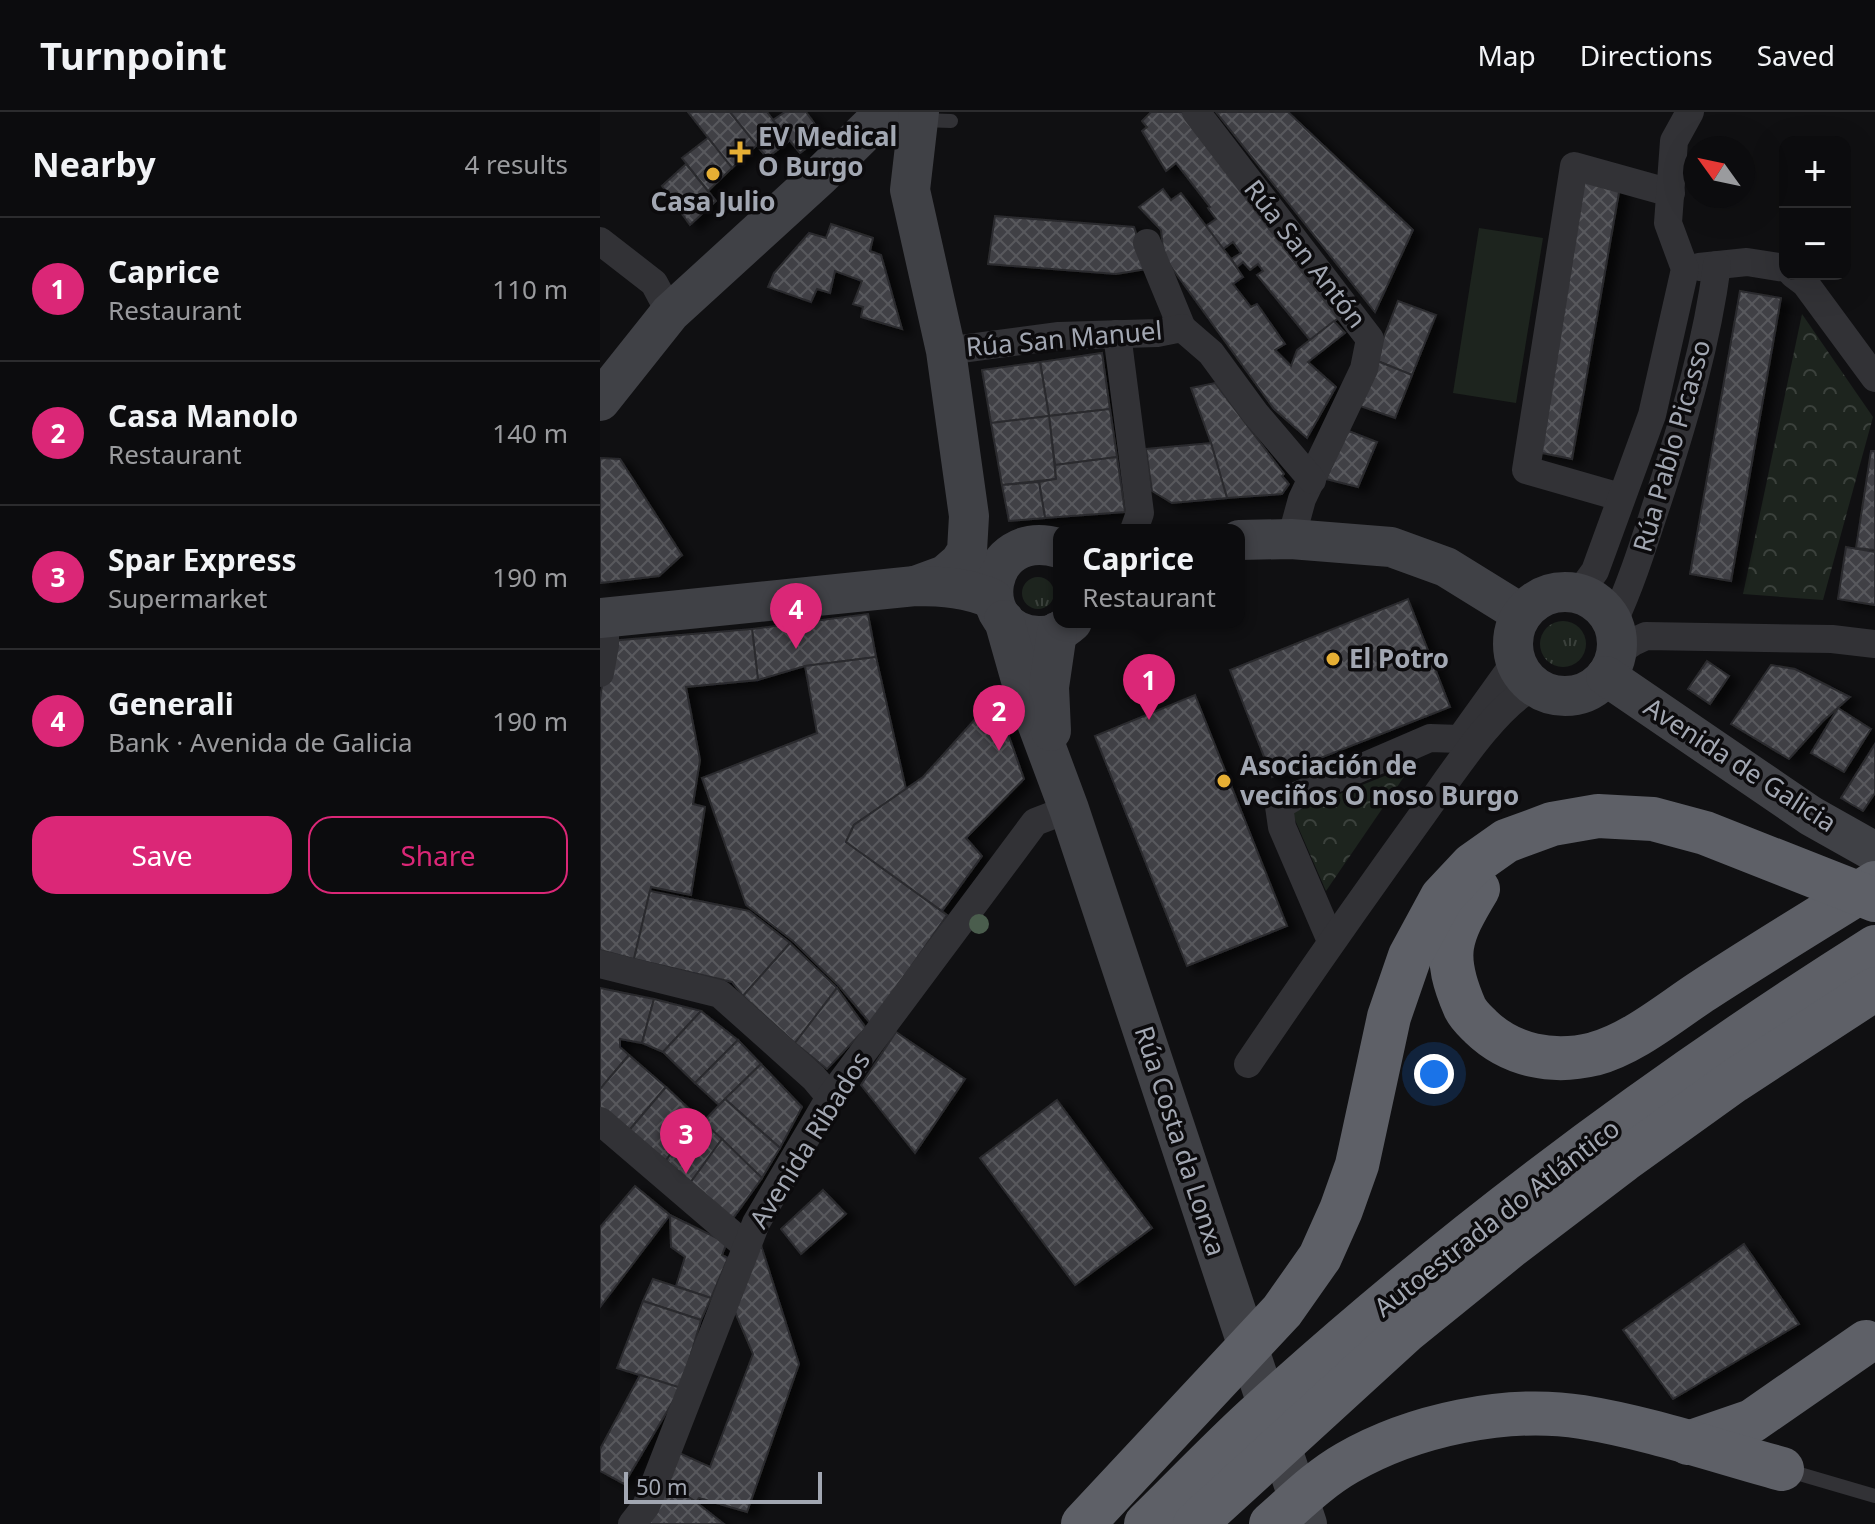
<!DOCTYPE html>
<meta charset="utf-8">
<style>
:root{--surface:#0c0c0e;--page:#151517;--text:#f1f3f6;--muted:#9a9b9e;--line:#2c2c2e;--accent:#db2777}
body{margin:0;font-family:"Noto Sans",sans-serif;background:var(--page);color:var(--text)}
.controls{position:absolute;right:24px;top:24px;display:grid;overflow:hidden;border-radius:16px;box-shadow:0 8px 32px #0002}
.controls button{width:72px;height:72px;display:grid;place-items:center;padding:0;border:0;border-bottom:2px solid var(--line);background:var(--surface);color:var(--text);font:40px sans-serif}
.compass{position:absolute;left:1083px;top:24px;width:72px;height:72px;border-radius:50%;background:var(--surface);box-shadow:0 8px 32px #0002;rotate:303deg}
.scale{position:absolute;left:24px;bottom:20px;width:198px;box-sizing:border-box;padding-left:8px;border:4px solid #a2a7b2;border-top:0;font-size:22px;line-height:28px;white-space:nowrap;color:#a2a7b2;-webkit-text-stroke:6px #0c0b0d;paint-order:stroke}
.you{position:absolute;left:834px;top:962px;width:28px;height:28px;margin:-20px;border:6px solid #fff;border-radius:50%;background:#1a73e8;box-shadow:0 0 0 12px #1a73e833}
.badge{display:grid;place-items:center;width:52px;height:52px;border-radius:50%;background:var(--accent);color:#fff;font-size:26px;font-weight:700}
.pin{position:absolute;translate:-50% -66px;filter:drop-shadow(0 2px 4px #0008)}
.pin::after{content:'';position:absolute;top:42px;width:28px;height:24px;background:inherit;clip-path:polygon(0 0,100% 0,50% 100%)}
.popup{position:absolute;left:453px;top:412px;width:192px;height:104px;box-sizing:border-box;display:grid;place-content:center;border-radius:16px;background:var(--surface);filter:drop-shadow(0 2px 6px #0005);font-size:26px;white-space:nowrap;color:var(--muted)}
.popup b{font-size:30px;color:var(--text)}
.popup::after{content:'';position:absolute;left:50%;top:100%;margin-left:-16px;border:16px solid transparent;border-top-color:var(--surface)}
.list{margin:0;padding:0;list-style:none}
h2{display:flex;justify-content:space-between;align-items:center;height:104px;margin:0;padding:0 32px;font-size:34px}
h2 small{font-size:26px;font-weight:400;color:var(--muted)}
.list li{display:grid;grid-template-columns:52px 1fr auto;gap:24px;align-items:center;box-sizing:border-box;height:144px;padding:0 32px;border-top:2px solid var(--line)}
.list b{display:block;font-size:30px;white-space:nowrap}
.list p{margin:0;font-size:26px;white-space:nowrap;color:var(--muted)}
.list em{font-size:26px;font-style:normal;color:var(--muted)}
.actions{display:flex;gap:16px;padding:24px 32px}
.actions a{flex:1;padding:18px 0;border:2px solid var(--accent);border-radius:24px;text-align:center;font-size:28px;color:var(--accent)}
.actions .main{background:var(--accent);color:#fff}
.map{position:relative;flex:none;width:1275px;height:1412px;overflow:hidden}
header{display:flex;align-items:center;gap:48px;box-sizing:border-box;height:112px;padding:0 40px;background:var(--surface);border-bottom:2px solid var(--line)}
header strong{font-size:38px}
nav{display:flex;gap:44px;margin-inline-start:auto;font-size:28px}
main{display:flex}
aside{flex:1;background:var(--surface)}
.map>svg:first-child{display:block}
.grass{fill:url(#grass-tufts)}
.park{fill:url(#park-crowns)}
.pitch{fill:#1d241e}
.building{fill:url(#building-cross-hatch);stroke:#2b2b2e;stroke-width:2;filter:url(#shadow)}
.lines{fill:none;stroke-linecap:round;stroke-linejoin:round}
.service{stroke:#323236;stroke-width:14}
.minor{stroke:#323236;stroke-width:28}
.secondary{stroke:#404146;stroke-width:40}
.motorway{stroke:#5e6067;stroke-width:44}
.tree{fill:#4a5d4d}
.poi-dot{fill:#e6af34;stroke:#0c0b0d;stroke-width:3}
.labels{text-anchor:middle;stroke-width:7;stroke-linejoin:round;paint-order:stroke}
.poi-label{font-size:26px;font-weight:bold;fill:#a2a7b2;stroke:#0c0b0d;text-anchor:start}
.street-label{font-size:26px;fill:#a2a7b2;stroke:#0c0b0d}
</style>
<header>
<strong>Turnpoint</strong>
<nav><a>Map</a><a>Directions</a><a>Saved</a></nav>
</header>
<main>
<aside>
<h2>Nearby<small>4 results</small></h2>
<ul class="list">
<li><span class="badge">1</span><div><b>Caprice</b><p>Restaurant</p></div><em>110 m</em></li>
<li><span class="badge">2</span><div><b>Casa Manolo</b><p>Restaurant</p></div><em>140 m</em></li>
<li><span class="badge">3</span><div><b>Spar Express</b><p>Supermarket</p></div><em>190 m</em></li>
<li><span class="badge">4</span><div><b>Generali</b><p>Bank · Avenida de Galicia</p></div><em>190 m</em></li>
</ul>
<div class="actions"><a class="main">Save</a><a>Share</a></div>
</aside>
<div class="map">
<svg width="1275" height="1412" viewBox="0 0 1275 1412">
<defs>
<pattern id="grass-tufts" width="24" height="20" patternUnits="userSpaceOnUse" patternTransform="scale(2)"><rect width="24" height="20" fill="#1d241e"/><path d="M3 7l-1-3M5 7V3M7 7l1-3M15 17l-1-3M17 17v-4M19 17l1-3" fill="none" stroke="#3b413c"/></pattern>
<pattern id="park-crowns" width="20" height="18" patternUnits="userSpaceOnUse" patternTransform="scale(2)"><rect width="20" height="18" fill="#1d241e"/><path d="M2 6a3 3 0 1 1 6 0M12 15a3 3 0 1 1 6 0" fill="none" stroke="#3b413c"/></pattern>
<pattern id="building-cross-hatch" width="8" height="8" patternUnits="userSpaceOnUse" patternTransform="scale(2)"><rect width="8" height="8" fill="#404045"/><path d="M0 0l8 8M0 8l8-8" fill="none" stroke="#58595d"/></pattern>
<filter id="shadow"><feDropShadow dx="9" dy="5" stdDeviation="4" flood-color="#0009"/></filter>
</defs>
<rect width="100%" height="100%" fill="#101012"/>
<!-- grass -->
<g class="grass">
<circle cx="438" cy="481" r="16"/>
<circle cx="963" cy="532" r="23"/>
</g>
<!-- park -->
<g class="park">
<path d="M1202 202 1273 305 1223 488 1143 482Z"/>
<path d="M812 653 726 779 692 701Z"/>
</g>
<!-- pitch -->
<path class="pitch" d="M879 116 943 126 916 291 853 281Z"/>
<!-- building -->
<g class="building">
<path d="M88 0H130L157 33 132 56Z"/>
<path d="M130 0H167L189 29 167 46Z"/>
<path d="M185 0H206L223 23 200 41 173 8Z"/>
<path d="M551 0H582L741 204 710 228 657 163 663 159 658 152 650 158 643 150 637 155 631 147 641 141 633 130 623 137 606 114 616 107 608 96 610 95 576 51 566 59 542 19 547 15 542 9Z"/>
<path d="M616 0H688L813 118 775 200Z"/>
<path d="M108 26 132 56 108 79 82 46Z"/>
<path d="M86 52 116 89 90 113 62 74Z"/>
<path d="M981 62 1021 69 972 347 932 339Z"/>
<path d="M563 77 571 88 581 81 631 147 643 165 633 172 651 195 657 192 685 232 675 238 691 254 697 238 734 209 745 221 708 250 736 275 707 326 674 297 564 145 561 118 539 95Z"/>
<path d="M395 104 534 115 547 157 516 162 388 152Z"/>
<path d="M231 112 273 126 270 139 281 143 302 217 261 205 263 195 253 192 262 169 235 159 230 181 217 177 211 190 168 175 174 161 209 121 226 126Z"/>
<path d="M1140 179 1181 186 1131 469 1090 462Z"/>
<path d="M798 189 836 203 812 263 775 248Z"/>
<path d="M502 241 510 297 449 304 440 250Z"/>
<path d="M775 248 812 263 795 306 757 293Z"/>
<path d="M440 250 449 304 391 311 382 258Z"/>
<path d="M615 271 684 362 682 364 689 372 682 382 627 386 611 331 591 276Z"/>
<path d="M510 297 517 345 455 353 449 304Z"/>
<path d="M449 304 456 367 402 373 391 311Z"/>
<path d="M746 318 777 330 758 375 726 367Z"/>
<path d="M611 331 627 386 572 391 552 379 546 337Z"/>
<path d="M1271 339H1275V438L1256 436Z"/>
<path d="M517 345 525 400 445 406 439 370 456 367 455 353Z"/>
<path d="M0 346 20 347 82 443 59 464 0 471Z"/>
<path d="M439 370 445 406 409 409 402 373Z"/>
<path d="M1246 435 1275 440V493L1238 487Z"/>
<path d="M808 487 850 595 672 665 630 558Z"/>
<path d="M268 502 276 545 205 554 158 568 152 517Z"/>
<path d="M152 517 158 568 86 575 100 648 93 692 105 695 91 783 51 775 34 847 0 838V587L9 529Z"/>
<path d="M276 545 306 677 254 713 246 730 347 803 271 912 239 874 193 829 146 793 102 666 217 621 205 554Z"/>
<path d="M1107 549 1129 564 1110 592 1088 577Z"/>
<path d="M1171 553 1195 557 1250 585 1223 609 1189 647 1131 612Z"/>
<path d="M595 583 687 814 587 854 495 624Z"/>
<path d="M395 585 424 667 366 726 382 744 342 799 246 730 254 713 323 665Z"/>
<path d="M1238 596 1271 617 1244 660 1211 641Z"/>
<path d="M1275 632V681L1263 699 1241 686Z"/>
<path d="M50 779 149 799 190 831 143 884 132 870 34 847Z"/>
<path d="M190 831 237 876 195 931 143 884Z"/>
<path d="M0 876 54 887 42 931 20 927V935L29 943 0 977Z"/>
<path d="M237 876 266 916 227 957 195 931Z"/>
<path d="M54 887 101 899 63 940 42 931Z"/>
<path d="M101 899 138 928 95 971 63 940Z"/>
<path d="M296 920 365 967 315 1041 261 973Z"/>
<path d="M138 928 161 952 119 993 95 971Z"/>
<path d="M29 943 66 975 26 1022 0 998V977Z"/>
<path d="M161 952 202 995 180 1036 125 987Z"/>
<path d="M66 975 98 1005 64 1051 26 1022Z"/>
<path d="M125 987 180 1036 162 1066 103 1010Z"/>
<path d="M457 988 552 1116 475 1173 380 1046Z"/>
<path d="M98 1005 122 1027 88 1074 64 1051Z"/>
<path d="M122 1027 162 1066 131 1109 88 1074Z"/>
<path d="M35 1074 70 1103 0 1195V1115Z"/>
<path d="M223 1078 246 1102 201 1142 181 1117Z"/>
<path d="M70 1103 117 1126 126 1133 122 1143 128 1146 111 1186 76 1174 85 1145 71 1135Z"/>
<path d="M159 1127 199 1252 147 1400 99 1386 96 1390 65 1369 75 1339 110 1355 153 1242 132 1193Z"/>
<path d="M1144 1132 1199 1212 1073 1287 1023 1218Z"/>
<path d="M53 1167 111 1186 101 1208 43 1189Z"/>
<path d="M43 1189 101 1208 81 1276 17 1256Z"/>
<path d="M40 1263 81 1276 24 1372 0 1359V1337Z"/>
<path d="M65 1369 96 1390 124 1412H41Z"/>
</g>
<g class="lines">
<!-- service -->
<g class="service">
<path d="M322 8 351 9"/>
<path d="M1186 1358 1275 1384"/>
</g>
<!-- minor -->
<g class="minor">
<path d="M596 0 770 227 764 257 702 387 691 427"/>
<path d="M0 129 54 171 70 201"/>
<path d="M547 131 582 216"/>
<path d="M1099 155 1147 150 1185 156"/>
<path d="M1193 162 1205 171 1275 266"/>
<path d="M517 222 540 401 534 418"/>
<path d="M346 239 459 224 557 221 582 216 611 241 655 301 712 368"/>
<path d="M1020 385 926 358 974 54 1071 81"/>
<path d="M979 481 995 459 1052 303 1085 157 1068 111 1074 29 1090 0"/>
<path d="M1013 511C1033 468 1046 424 1061 379 1085 305 1107 230 1117 153"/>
<path d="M1016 542 1033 530 1046 524 1232 527 1275 532"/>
<path d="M0 561 5 533V505"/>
<path d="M731 829 682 715 679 694 698 683 830 626 860 627 916 549"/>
<path d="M0 852 120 882 214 966 230 985"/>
<path d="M648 952C705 868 763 785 823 702 847 669 898 589 935 575"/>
<path d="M0 1009 146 1134"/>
<path d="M32 1412 46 1394 156 1111 230 985 435 710 469 697"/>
</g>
<!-- secondary -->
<g class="secondary">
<path d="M0 289 70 201 219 65 285 0"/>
<path d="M639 428 691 427 791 435 846 455 922 502"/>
<path d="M459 436C383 414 369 521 438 524 451 525 462 519 472 510"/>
<path d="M315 474 345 463 360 450 367 439 369 404 346 239 310 78 319 0"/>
<circle cx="965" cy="532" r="52"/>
<path d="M0 506 315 474C343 474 368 476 393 487"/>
<path d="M404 508 421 568 469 697 707 1412"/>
<path d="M1006 564 1211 704 1275 740"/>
<path d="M451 619 449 575 457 520"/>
</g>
<!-- motorway -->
<g class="motorway">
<path d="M878 777C849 825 842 843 865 896 869 904 875 909 881 915 911 944 953 952 994 942 1034 931 1070 900 1104 878 1161 841 1218 806 1275 771"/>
<path d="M1088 1331 1152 1309 1266 1230"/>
<path d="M483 1412 682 1199 720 1145 741 1098 757 1053 789 905 810 844 842 785 872 753 906 729 952 712 998 704 1053 707 1105 721 1275 788"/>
<path d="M546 1412C582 1377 617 1340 654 1306 844 1132 1057 973 1275 835"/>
<path d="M595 1412 805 1220 911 1134 1024 1048 1134 969 1275 877"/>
<path d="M671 1412C695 1391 719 1367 747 1351 813 1313 907 1293 982 1305 1050 1316 1116 1339 1182 1357"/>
</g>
</g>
<!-- trees -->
<circle class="tree" cx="379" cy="812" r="10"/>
<!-- markers -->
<g class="poi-dot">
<path d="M136 28h8v8h8v8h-8v8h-8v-8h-8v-8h8z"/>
<circle cx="113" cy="62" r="8"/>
<circle cx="733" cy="547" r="8"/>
<circle cx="624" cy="669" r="8"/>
</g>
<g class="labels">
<!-- poi labels -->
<g class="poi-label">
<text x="158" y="34">EV Medical<tspan x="158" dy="30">O Burgo</tspan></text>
<text x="113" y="99" text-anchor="middle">Casa Julio</text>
<text x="749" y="556">El Potro</text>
<text x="640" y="663">Asociación de<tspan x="640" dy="30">veciños O noso Burgo</tspan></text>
</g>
<!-- street labels -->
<g class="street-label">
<text transform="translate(705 142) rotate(52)" y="9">Rúa San Antón</text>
<text transform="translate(464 227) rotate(-5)" y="9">Rúa San Manuel</text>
<text transform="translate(1072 334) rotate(-74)" y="9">Rúa Pablo Picasso</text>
<text transform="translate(1140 653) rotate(33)" y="9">Avenida de Galicia</text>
<text transform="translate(210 1028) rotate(-58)" y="9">Avenida Ribados</text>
<text transform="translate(580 1029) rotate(72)" y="9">Rúa Costa da Lonxa</text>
<text transform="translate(897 1106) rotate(-38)" y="9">Autoestrada do Atlántico</text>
</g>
</g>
</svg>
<div class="controls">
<button>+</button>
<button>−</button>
</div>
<svg class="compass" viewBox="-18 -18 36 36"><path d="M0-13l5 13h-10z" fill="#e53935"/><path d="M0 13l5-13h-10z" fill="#9a9b9e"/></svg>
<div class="scale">50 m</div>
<div class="you"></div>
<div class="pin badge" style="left:549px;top:608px">1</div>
<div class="popup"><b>Caprice</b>Restaurant</div>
<div class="pin badge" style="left:399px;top:639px">2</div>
<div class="pin badge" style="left:86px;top:1062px">3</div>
<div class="pin badge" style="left:196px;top:537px">4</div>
</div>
</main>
